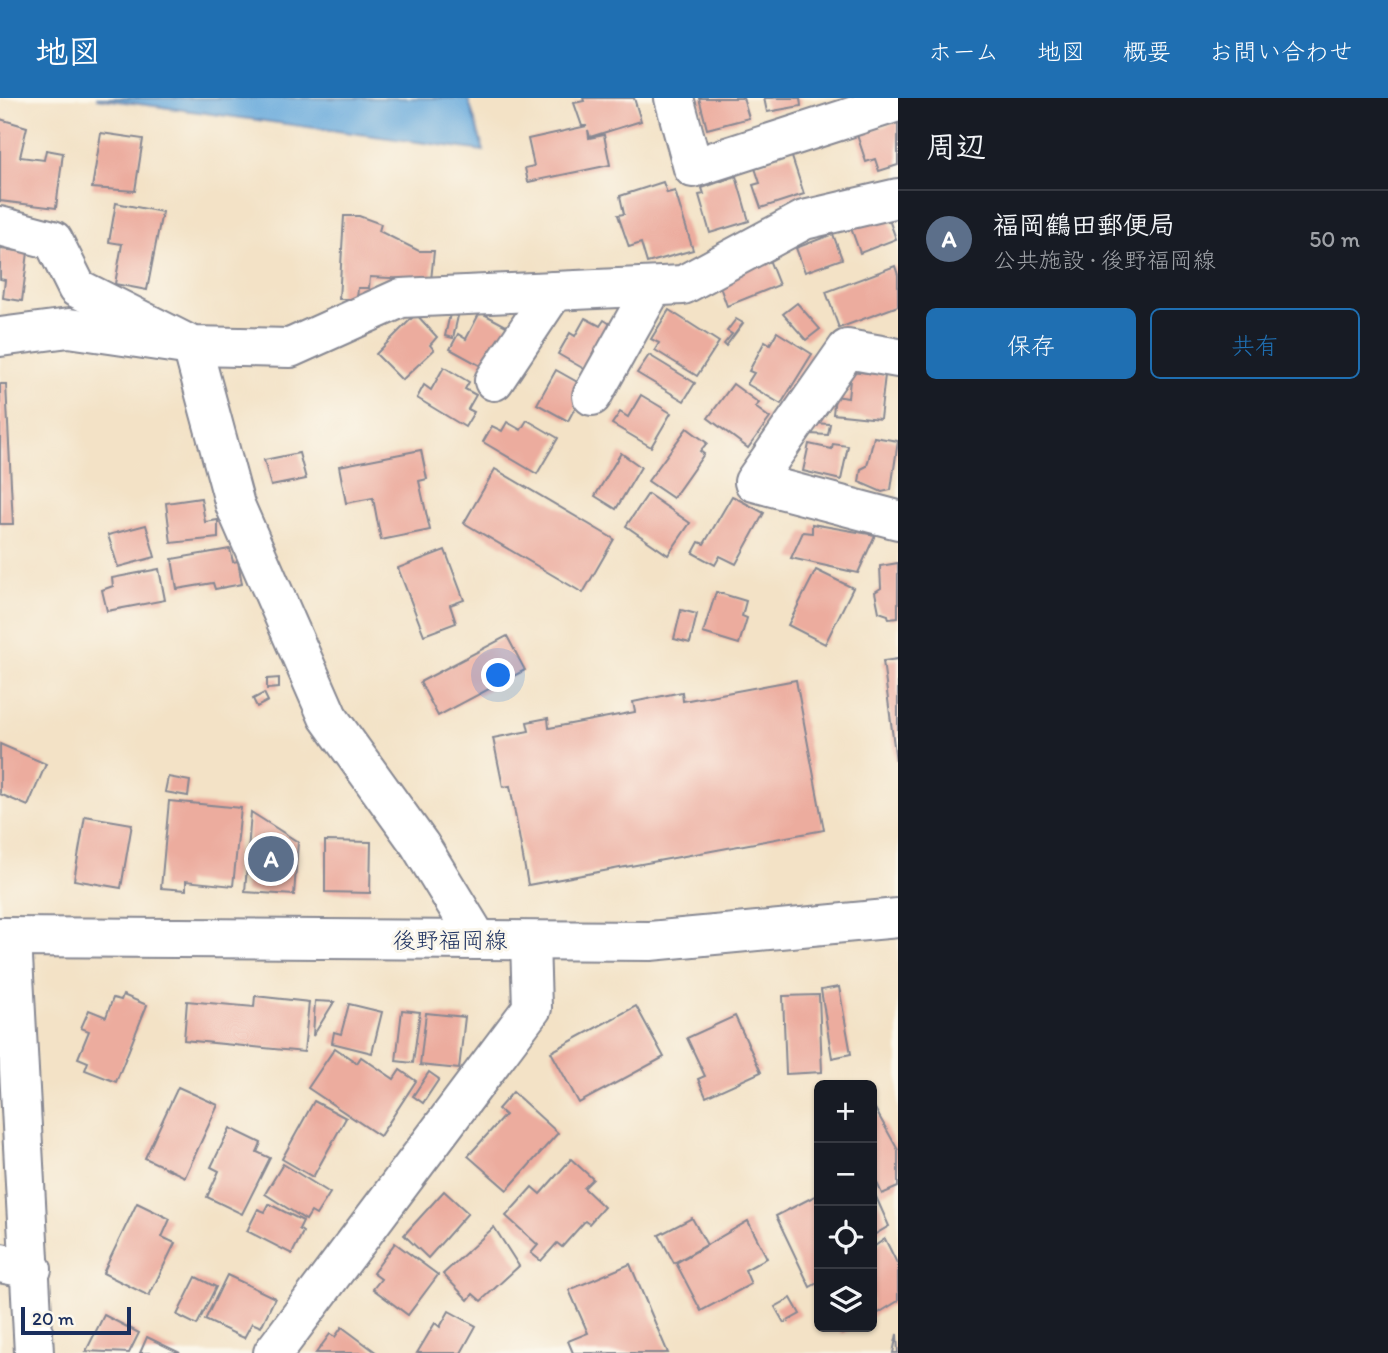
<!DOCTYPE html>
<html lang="ja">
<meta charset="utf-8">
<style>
:root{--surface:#171b24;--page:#242831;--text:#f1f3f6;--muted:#9ea1a6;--line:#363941;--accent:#1f6fb2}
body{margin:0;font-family:Itim,"Klee One",sans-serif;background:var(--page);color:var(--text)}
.controls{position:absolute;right:21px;bottom:21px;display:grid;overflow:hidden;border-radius:10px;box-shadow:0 2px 5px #0004}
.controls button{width:63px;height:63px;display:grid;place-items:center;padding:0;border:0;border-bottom:2px solid var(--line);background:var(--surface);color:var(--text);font:35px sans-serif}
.scale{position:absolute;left:21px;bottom:18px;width:110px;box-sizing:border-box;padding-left:7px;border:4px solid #1b2f5e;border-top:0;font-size:19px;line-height:24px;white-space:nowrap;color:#1b2f5e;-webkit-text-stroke:5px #fbf7ec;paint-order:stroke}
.you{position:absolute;left:499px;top:578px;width:24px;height:24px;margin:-18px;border:5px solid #fff;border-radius:50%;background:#1a73e8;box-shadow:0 0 0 10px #1a73e833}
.badge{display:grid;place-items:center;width:46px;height:46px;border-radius:50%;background:var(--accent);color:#fff;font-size:23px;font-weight:700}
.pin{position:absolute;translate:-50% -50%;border:4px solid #fff;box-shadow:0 2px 7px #0006}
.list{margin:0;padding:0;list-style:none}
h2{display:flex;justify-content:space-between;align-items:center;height:91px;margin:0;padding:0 28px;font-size:30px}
h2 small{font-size:23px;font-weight:400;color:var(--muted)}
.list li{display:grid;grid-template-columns:46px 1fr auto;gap:21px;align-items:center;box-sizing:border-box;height:98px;padding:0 28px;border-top:2px solid var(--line)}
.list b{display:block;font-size:26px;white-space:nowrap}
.list p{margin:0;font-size:23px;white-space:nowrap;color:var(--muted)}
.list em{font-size:23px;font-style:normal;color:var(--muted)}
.actions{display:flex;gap:14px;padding:21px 28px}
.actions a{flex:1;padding:16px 0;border:2px solid var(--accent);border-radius:10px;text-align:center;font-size:24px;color:var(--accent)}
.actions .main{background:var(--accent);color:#fff}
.icon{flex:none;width:38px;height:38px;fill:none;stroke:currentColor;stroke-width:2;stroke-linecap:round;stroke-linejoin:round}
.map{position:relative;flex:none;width:898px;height:1255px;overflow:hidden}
header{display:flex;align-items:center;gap:42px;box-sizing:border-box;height:98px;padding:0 35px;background:var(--accent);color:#fff}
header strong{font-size:33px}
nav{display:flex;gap:38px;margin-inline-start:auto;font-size:24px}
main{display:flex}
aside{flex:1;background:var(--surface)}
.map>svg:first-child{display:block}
.water{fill:#69aadc;stroke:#426c9d;stroke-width:2}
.building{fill:#ecac9e}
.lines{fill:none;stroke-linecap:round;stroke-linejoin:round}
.minor-casing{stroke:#878892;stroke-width:42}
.tertiary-casing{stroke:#878892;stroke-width:42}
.secondary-casing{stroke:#878892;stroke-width:42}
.minor{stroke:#fff;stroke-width:38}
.tertiary{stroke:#fff;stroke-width:38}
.secondary{stroke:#fff;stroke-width:38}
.labels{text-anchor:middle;stroke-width:6;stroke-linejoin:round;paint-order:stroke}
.street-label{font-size:23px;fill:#1b2f5e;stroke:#fbf7ec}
</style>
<header>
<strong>地図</strong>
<nav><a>ホーム</a><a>地図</a><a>概要</a><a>お問い合わせ</a></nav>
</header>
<main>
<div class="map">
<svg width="898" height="1255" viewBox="0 0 898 1255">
<rect width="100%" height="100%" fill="#fbf7ec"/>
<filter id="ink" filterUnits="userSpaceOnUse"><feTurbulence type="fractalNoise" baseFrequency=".0143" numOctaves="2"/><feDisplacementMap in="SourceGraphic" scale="14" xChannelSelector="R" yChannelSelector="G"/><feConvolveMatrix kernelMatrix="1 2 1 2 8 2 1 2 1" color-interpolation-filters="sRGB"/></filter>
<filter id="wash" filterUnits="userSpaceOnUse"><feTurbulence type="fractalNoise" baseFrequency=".00686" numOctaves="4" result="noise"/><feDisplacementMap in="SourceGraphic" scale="28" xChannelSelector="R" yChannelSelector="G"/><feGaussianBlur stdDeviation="1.57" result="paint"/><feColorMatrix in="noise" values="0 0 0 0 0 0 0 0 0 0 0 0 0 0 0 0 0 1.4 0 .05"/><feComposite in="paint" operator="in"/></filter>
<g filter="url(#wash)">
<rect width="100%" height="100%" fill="#f3e2c6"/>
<!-- water -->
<path class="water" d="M96 0H468L484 53Z"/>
<g id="blocks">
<!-- building -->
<g class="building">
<path d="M583 0H634L641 23 590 39 588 32 589 40 604 37 610 67 528 84 525 70 534 68 528 41 587 28H582L574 5 584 3Z"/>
<path d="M699 0H743L749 20 707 31Z"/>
<path d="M764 0H800L801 8 767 14Z"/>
<path d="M0 21 27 29 20 59 44 62 46 52 63 55 56 110 0 103Z"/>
<path d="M898 24V67L879 73 875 61 866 64 857 37Z"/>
<path d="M101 35 143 41 135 93 92 90Z"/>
<path d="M791 56 804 96 761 110 753 87 760 85 754 67Z"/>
<path d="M736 78 749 123 710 135 699 97 704 96 702 90Z"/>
<path d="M663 84 667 95 675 93 693 152 647 165 641 145 629 149 618 117 624 116 620 98Z"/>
<path d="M116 105 162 114 147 192 115 186 122 146 109 144Z"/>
<path d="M887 116 896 141 860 155 851 130Z"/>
<path d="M344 118H359L381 126 379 133 419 153H434L431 182 370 179 369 190H358L357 201H339Z"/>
<path d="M833 136 842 161 805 174 796 150Z"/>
<path d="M0 151 28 154 22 203 3 200 5 182 0 181Z"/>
<path d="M768 159 779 187 727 208 719 186Z"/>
<path d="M895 168 898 177V208L839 230 826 194Z"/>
<path d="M797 205 820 231 806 242 783 216Z"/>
<path d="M669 212 719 244 697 278 655 252 659 245 651 241Z"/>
<path d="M480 214 510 230 488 272 450 251 458 236 466 241Z"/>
<path d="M416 216 437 239 430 247 434 252 402 282 376 256Z"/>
<path d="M450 216 458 218 453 240 445 238Z"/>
<path d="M585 220 600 228 604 222 618 231 593 276 558 256 570 235 575 238Z"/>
<path d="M736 221 743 225 726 248 724 246 732 236 727 233Z"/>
<path d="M777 234 812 256 781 306 747 286 754 275 749 273 765 243 770 246Z"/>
<path d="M649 257 695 285 684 303 637 275Z"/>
<path d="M444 269 469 284 465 291 476 297 468 311 474 314 465 329 417 300 424 287 431 292Z"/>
<path d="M556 272 586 289 568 323 537 306Z"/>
<path d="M851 273 885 277 880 321 833 316 835 298 848 300Z"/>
<path d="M0 286H6L13 426H0Z"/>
<path d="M733 286 759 305 755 309 770 320 748 350 708 320Z"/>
<path d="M641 297 671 315 651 349 612 326 620 314 628 319Z"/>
<path d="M527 322 558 340 537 376 483 344 492 328 502 333 507 324 521 332Z"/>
<path d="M811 325 830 326 828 337 810 336Z"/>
<path d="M687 330 707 345 700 353 704 356 673 400 648 383Z"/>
<path d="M874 339 898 343 891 392 882 394 859 384 861 371 867 368Z"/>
<path d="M809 346 832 351 833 346 848 348 841 382 803 373Z"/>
<path d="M421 352 427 381 419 383 430 432 381 442 373 400 346 405 339 368Z"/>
<path d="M299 355 306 381 271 388 264 362Z"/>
<path d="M621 355 641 369 616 411 595 398Z"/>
<path d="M495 371 614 441 583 495 464 425Z"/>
<path d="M648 396 690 425 668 457 626 428Z"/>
<path d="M732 398 764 415 736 466 720 458 715 467 693 455 699 444 704 446Z"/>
<path d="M201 400 205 424 218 422V440L171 445 166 405Z"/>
<path d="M812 426 875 437 858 475 791 460 803 434 812 435Z"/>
<path d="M146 427 155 459 118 469 108 437Z"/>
<path d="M230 451 233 464 238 463 242 486 215 491 213 485 177 491 172 461Z"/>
<path d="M445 452 464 502 450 507 456 525 424 537 398 470Z"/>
<path d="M898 465V520L889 521 888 517 879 514 875 494 881 490 880 468Z"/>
<path d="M159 471 165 502 107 513 102 492 113 488 112 480Z"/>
<path d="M816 472 853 490 825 546 788 527Z"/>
<path d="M716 494 746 503 742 518 747 520 739 546 703 535Z"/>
<path d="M681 512 697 516 690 545 674 541Z"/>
<path d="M507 538 525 572 438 618 420 584Z"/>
<path d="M898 561V663H896L883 563Z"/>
<path d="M279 580V590L267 591V581Z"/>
<path d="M796 582 824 732 528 787 510 688 503 689 493 640 529 633 527 624 548 620 549 630 635 614 633 604 682 594 683 603Z"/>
<path d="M264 595 268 603 257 609 253 601Z"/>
<path d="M0 646 46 666 28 708 0 696Z"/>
<path d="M168 679 190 683 188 698 165 694Z"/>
<path d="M169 703 241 710 233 788 186 783V792L161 790Z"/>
<path d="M251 714 298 744 294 797 245 794Z"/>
<path d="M85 718 132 726 121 790 74 782Z"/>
<path d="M325 743 371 744 370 795 325 794Z"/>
<path d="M839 889 851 956 832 960 821 892Z"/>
<path d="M123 897 147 907 116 984 85 972 88 964 78 960 89 933 81 930 89 912 106 919 113 900 121 902Z"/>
<path d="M819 897 822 974 786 976 783 898Z"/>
<path d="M255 898 309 904 304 954 184 942 187 903 254 909Z"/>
<path d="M315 903 334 904 313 938Z"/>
<path d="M349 906 382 914 372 955 332 945 334 934 341 936Z"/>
<path d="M636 908 664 959 579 1005 551 954Z"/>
<path d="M402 912 420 914 413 965 396 963Z"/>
<path d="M426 915 465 919 459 971 420 967Z"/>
<path d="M735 918 761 974 706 999 698 981 705 978 687 940Z"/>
<path d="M335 950 357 965 361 959 394 981 400 972 416 983 380 1038 308 990Z"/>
<path d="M429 974 439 981 423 1005 413 998Z"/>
<path d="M178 989 218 1007 185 1079 145 1060Z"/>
<path d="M513 994 558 1035 507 1092 468 1058 505 1017 498 1011Z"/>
<path d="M314 1003 346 1020 313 1079 282 1061Z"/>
<path d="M874 1009 898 1052V1089L882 1096 872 1074V1010Z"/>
<path d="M230 1030 261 1045 257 1054 270 1060 242 1116 207 1099 219 1073 211 1069Z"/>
<path d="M571 1061 593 1081 584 1090 604 1109 589 1126 585 1123 562 1149 557 1145 541 1163 531 1155 538 1147 506 1118 532 1089 540 1096Z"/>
<path d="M283 1066 330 1095 316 1117 311 1114 306 1122 265 1096Z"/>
<path d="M872 1090 889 1128 872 1138Z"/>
<path d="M444 1093 468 1115 428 1160 404 1137Z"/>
<path d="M819 1096V1184L810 1189 776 1118Z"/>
<path d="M137 1105 170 1121 162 1139 175 1145 149 1198 103 1175Z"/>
<path d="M269 1106 303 1123 299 1131 303 1134 292 1156 247 1133 258 1111 265 1114Z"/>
<path d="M692 1120 707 1147 674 1165 659 1137Z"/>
<path d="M748 1123 767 1160 745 1172 751 1186 701 1213 676 1165Z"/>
<path d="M494 1129 519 1168 481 1203 473 1196 468 1202 443 1176Z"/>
<path d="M885 1141 898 1167V1203L872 1219V1150Z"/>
<path d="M395 1145 438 1177 408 1217 373 1191 381 1181 373 1175Z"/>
<path d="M630 1166 668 1255H573L568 1243 588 1235 569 1192Z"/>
<path d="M227 1177 275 1200 261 1229 252 1225 244 1240 205 1222Z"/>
<path d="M196 1179 216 1189 197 1227 177 1217Z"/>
<path d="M791 1200 800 1216 784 1225 775 1209Z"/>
<path d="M449 1213 476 1228 461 1255H417L435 1225 440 1229Z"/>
<path d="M104 1217 139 1235 129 1255 86 1253Z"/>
<path d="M342 1229 377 1255H316L330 1236 335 1239Z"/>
<path d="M838 1229H854L842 1236Z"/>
<path d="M897 1236 898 1255H893Z"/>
<path d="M147 1239 180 1255H140Z"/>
</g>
</g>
</g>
<g filter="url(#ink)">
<use href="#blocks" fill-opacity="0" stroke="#878892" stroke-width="2"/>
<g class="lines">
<!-- minor casing -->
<g class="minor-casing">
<g id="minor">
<path d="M674 0 693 70 898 4"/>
<path d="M0 128 53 142 77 190 192 248 235 407 328 619 420 747 478 842"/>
<path d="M0 239 69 230 192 248 290 250 401 200 683 187 804 122 898 100"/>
<path d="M898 260 847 251 754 384 898 422"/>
<path d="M494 283 554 193"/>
<path d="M592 298 653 189"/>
<path d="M0 1165 32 1171"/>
<path d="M273 1255 532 910 530 843"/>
</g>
</g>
<!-- tertiary casing -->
<g class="tertiary-casing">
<path id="tertiary" d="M12 840 34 1255"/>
</g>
<!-- secondary casing -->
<g class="secondary-casing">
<path id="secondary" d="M0 839 650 843 898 820"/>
</g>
<!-- minor -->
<use href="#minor" class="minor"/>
<!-- tertiary -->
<use href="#tertiary" class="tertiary"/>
<!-- secondary -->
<use href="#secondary" class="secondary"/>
</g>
</g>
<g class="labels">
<!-- street labels -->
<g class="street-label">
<text x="450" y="850">後野福岡線</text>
</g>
</g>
</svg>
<div class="controls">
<button>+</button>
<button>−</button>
<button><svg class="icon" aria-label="locate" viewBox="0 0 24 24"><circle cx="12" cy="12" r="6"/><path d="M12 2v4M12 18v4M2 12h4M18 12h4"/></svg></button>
<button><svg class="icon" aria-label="layers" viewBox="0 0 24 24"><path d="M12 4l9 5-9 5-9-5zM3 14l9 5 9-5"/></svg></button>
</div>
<div class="scale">20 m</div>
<div class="you"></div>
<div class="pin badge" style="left:271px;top:761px;background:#5c6f8a">A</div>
</div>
<aside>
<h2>周辺<small></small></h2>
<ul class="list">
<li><span class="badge" style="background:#5c6f8a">A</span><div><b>福岡鶴田郵便局</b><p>公共施設 · 後野福岡線</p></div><em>50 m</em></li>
</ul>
<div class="actions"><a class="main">保存</a><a>共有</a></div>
</aside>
</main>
